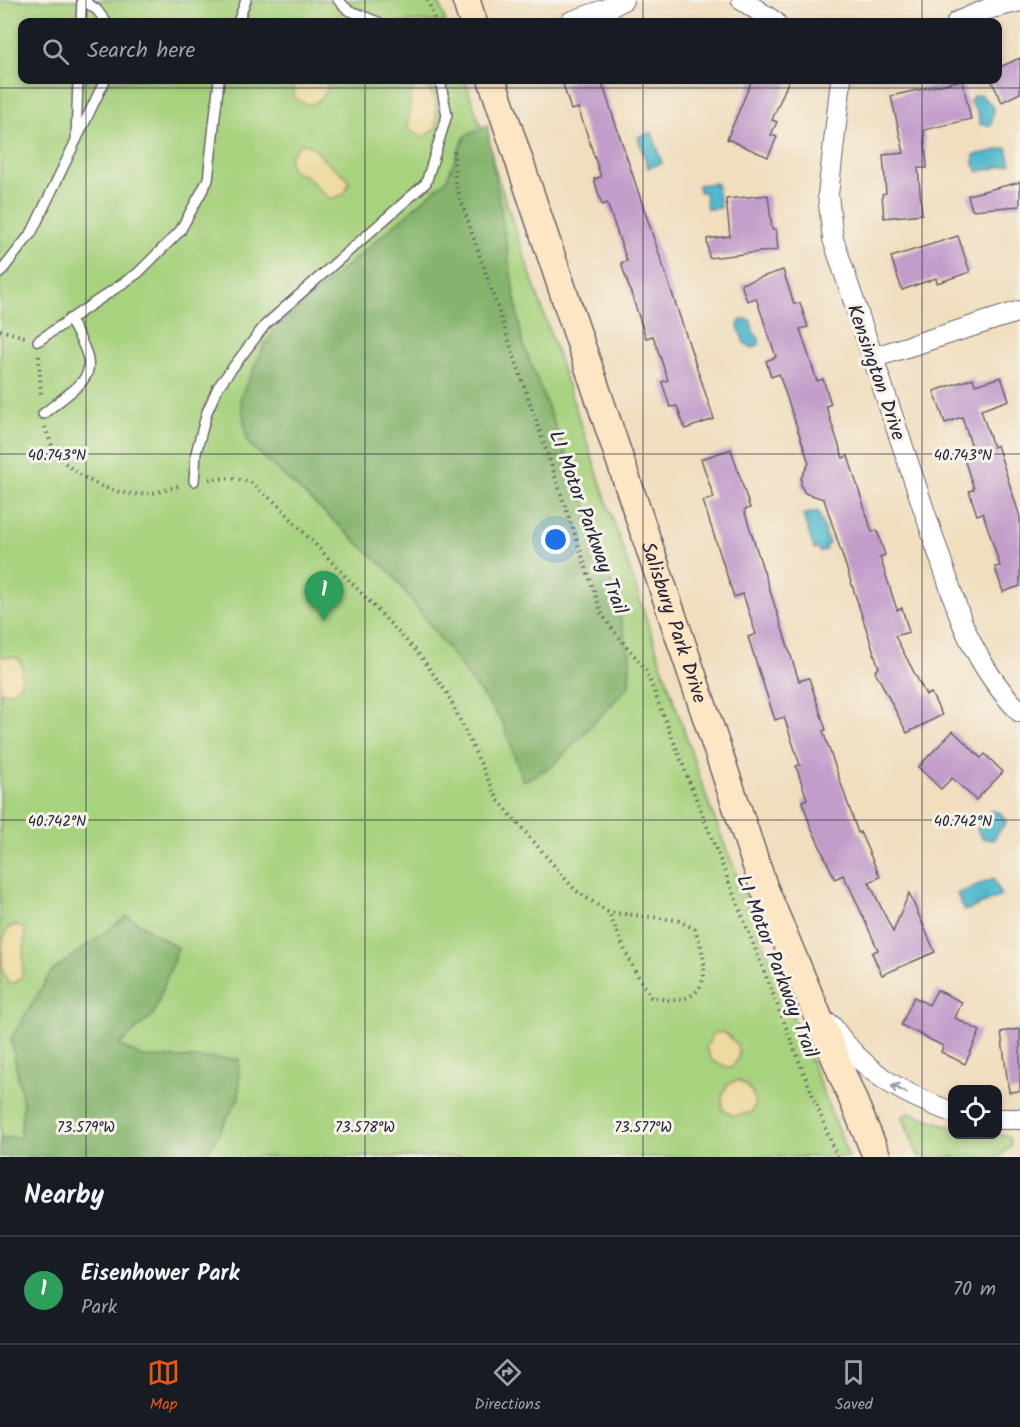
<!DOCTYPE html>
<meta charset="utf-8">
<style>
:root{--surface:#171b24;--page:#20242c;--text:#f1f3f6;--muted:#9ea1a6;--line:#363941;--accent:#ea580c}
body{margin:0;font-family:Kalam,sans-serif;background:var(--page);color:var(--text)}
.controls{position:absolute;right:18px;bottom:18px;display:grid;overflow:hidden;border-radius:12px;box-shadow:0 3px 9px #0003}
.controls button{width:54px;height:54px;display:grid;place-items:center;padding:0;border:0;border-bottom:2px solid var(--line);background:var(--surface);color:var(--text);font:30px sans-serif}
.you{position:absolute;left:556px;top:540px;width:21px;height:21px;margin:-15px;border:4px solid #fff;border-radius:50%;background:#1a73e8;box-shadow:0 0 0 9px #1a73e833}
.badge{display:grid;place-items:center;width:39px;height:39px;border-radius:50%;background:var(--accent);color:#fff;font-size:20px;font-weight:700}
.pin{position:absolute;translate:-50% -50px;filter:drop-shadow(0 2px 3px #0008)}
.pin::after{content:'';position:absolute;top:32px;width:21px;height:18px;background:inherit;clip-path:polygon(0 0,100% 0,50% 100%)}
.list{margin:0;padding:0;list-style:none}
h2{display:flex;justify-content:space-between;align-items:center;height:78px;margin:0;padding:0 24px;font-size:26px}
h2 small{font-size:20px;font-weight:400;color:var(--muted)}
.list li{display:grid;grid-template-columns:39px 1fr auto;gap:18px;align-items:center;box-sizing:border-box;height:108px;padding:0 24px;border-top:2px solid var(--line)}
.list b{display:block;font-size:22px;white-space:nowrap}
.list p{margin:0;font-size:20px;white-space:nowrap;color:var(--muted)}
.list em{font-size:20px;font-style:normal;color:var(--muted)}
.icon{flex:none;width:33px;height:33px;fill:none;stroke:currentColor;stroke-width:2;stroke-linecap:round;stroke-linejoin:round}
.map{position:relative;flex:none;width:1020px;height:1157px;overflow:hidden}
.search{position:absolute;background:var(--surface);box-shadow:0 3px 9px #0003;left:18px;right:18px;top:18px;height:66px;display:flex;align-items:center;gap:15px;box-sizing:border-box;padding:0 21px;border-radius:12px;color:var(--muted);font-size:22px}
.sheet{height:186px;background:var(--surface)}
nav{display:flex;justify-content:space-around;align-items:center;box-sizing:border-box;height:84px;border-top:2px solid var(--line);background:var(--surface);font-size:16px;color:var(--muted)}
nav a{display:grid;justify-items:center;gap:3px}
nav .on{color:var(--accent)}
.map>svg:first-child{display:block}
.green{fill:#a7d27e;stroke:#647a5c;stroke-width:1.5}
.forest{fill:#85b46d;stroke:#546b54;stroke-width:1.5}
.sand{fill:#eeda9e;stroke:#887e6c;stroke-width:1.5}
.water{fill:#51b9ce;stroke:#3a6e84;stroke-width:1.5}
.building{fill:#c29dca}
.lines{fill:none;stroke-linecap:round;stroke-linejoin:round}
.service-casing{stroke:#6a6469;stroke-width:12}
.minor-casing{stroke:#6a6469;stroke-width:22}
.secondary-casing{stroke:#6a6469;stroke-width:30}
.path{stroke:#6a6469;stroke-width:4;stroke-dasharray:1.5 4.5;stroke-linecap:butt}
.service{stroke:#fff;stroke-width:9}
.minor{stroke:#fff;stroke-width:20}
.secondary{stroke:#fce6c4;stroke-width:27}
.oneway{stroke:#9c9ca7}
.ticks{fill:none;stroke:#22223b;stroke-width:1.5;stroke-opacity:0.45}
.labels{text-anchor:middle;stroke-width:6;stroke-linejoin:round;paint-order:stroke}
.street-label{font-size:20px;fill:#22223b;stroke:#f7f3e8}
.ticks-label{font-size:15px;text-anchor:middle;fill:#22223b;stroke:#f7f3e8;stroke-width:6;stroke-linejoin:round;paint-order:stroke}
</style>
<div class="map">
<svg width="1020" height="1157" viewBox="0 0 1020 1157">
<rect width="100%" height="100%" fill="#f7f3e8"/>
<filter id="ink" filterUnits="userSpaceOnUse"><feTurbulence type="fractalNoise" baseFrequency=".0167" numOctaves="2"/><feDisplacementMap in="SourceGraphic" scale="12" xChannelSelector="R" yChannelSelector="G"/><feConvolveMatrix kernelMatrix="1 2 1 2 8 2 1 2 1" color-interpolation-filters="sRGB"/></filter>
<filter id="wash" filterUnits="userSpaceOnUse"><feTurbulence type="fractalNoise" baseFrequency=".008" numOctaves="4" result="noise"/><feDisplacementMap in="SourceGraphic" scale="24" xChannelSelector="R" yChannelSelector="G"/><feGaussianBlur stdDeviation="1.35" result="paint"/><feColorMatrix in="noise" values="0 0 0 0 0 0 0 0 0 0 0 0 0 0 0 0 0 1.4 0 .05"/><feComposite in="paint" operator="in"/></filter>
<g filter="url(#wash)">
<rect width="100%" height="100%" fill="#f0debf"/>
<!-- green -->
<g class="green">
<path d="M0 0H438L446 22H22V80H465L709 805 849 1157H0Z"/>
<path d="M910 1113 952 1127V1134L1006 1135 1010 1139 1011 1146 999 1157H919L902 1116Z"/>
</g>
<!-- forest -->
<g class="forest">
<path d="M487 125 522 341 599 538 630 655 629 686 553 766 523 781 503 723 392 574 248 443 240 398 265 344 278 326 446 180 465 136Z"/>
<path d="M127 916 178 948 153 1015 119 1045 142 1057 239 1059V1097L209 1151 201 1157H0V1138L20 1137 23 1103 11 1039 51 972Z"/>
</g>
<!-- sand -->
<g class="sand">
<path d="M292 80H326L328 89C318 104 310 109 295 98Z"/>
<path d="M417 85C439 85 437 113 436 128L424 137 411 132 408 126 411 92Z"/>
<path d="M302 143 312 146 325 161 347 177 349 183 344 194 330 199 306 176 297 173 290 166V155Z"/>
<path d="M0 656 18 658 23 668 21 683 11 692H0Z"/>
<path d="M15 925 22 927 25 931 22 977 15 983H8C0 971 0 943 7 929Z"/>
<path d="M723 1032C739 1042 745 1054 731 1068L712 1061 706 1048 714 1033Z"/>
<path d="M738 1080C750 1086 759 1099 752 1112L733 1116 722 1109V1096L727 1085Z"/>
</g>
<!-- water -->
<g class="water">
<path d="M981 95 994 108 991 126 980 124 978 113 970 102 973 96Z"/>
<path d="M652 132 662 163 648 168 638 137Z"/>
<path d="M1007 148 1011 164 978 172 974 164V155Z"/>
<path d="M717 183 720 208 707 209 705 192H699L698 185Z"/>
<path d="M746 319 751 321 753 331 759 339V344L753 348 744 343 738 326 740 321Z"/>
<path d="M818 511 829 544 825 546 826 550 820 552 818 548 814 549 803 515Z"/>
<path d="M990 811 1000 812 1006 822 993 840 982 838 977 829Z"/>
<path d="M993 878 1001 896 965 911 957 894Z"/>
</g>
<g id="blocks">
<!-- building -->
<g class="building">
<path d="M1020 58V93L1002 102 991 80H998V68Z"/>
<path d="M578 80H601L714 419 685 429 677 406 670 407 662 382 668 380 653 336 646 338 621 263 627 261 607 203 602 205 594 179 601 177 586 131 578 108 571 110 563 84Z"/>
<path d="M752 80H789L772 120 777 122 771 135 777 137 768 157 727 139Z"/>
<path d="M962 80 971 119 924 130 927 168H918L922 214 884 218 882 194 886 193 883 155 904 153 891 96Z"/>
<path d="M1020 182V206L972 210 968 195Z"/>
<path d="M768 195 772 229H776L778 250 709 258 707 239 730 236 726 199Z"/>
<path d="M958 236 970 272 937 283 936 278 902 290 891 257Z"/>
<path d="M783 270 794 304 800 303 808 327 800 329 817 381 823 379 831 404 826 406 843 458 848 456 872 532 877 530 885 555 880 557 897 610 902 608 909 632 895 636 926 695 931 693 942 715 907 733 875 671 879 668 824 499 805 493 801 486V478L809 463 779 374 771 377 766 361 776 357 756 298 747 301 741 284Z"/>
<path d="M1001 377 1009 400 981 410 993 447 997 445 1020 517V586L1003 592 995 567 1000 566 983 513 977 515 969 491 974 489 963 456 974 453 962 417 945 423 934 391 973 378 975 385Z"/>
<path d="M731 449 750 508 744 510 799 681 809 678 826 730 823 731 858 833 860 832 880 877 869 882 893 932 909 893 935 952 882 975 872 953 878 950 851 890 843 875 835 879 810 825 802 801 807 799 796 766 800 765 784 717 775 720 748 637 756 634 743 594 734 597 703 501 714 498 701 459Z"/>
<path d="M953 731 981 758 985 754 1003 772 976 800 952 778 941 789 918 767Z"/>
<path d="M937 990 962 1002 955 1018 980 1031 965 1064 941 1052 943 1046 901 1025 914 997 929 1005Z"/>
<path d="M1020 1029V1091L1009 1092 1001 1032Z"/>
</g>
</g>
</g>
<g filter="url(#ink)">
<use href="#blocks" fill-opacity="0" stroke="#6a6469" stroke-width="1.5"/>
<g class="lines">
<!-- service casing -->
<g class="service-casing">
<g id="service">
<path d="M83 0 97 10 106 22"/>
<path d="M338 0 348 10 378 22"/>
<path d="M81 22 82 0"/>
<path d="M238 22 246 0"/>
<path d="M76 140 78 80"/>
<path d="M0 273 32 232 105 80"/>
<path d="M38 341 138 273 180 231 208 180 219 80"/>
<path d="M43 414C90 376 104 377 69 319"/>
<path d="M194 481 196 453 207 412 218 387 265 325 426 183 447 115 440 80"/>
</g>
</g>
<!-- minor casing -->
<g class="minor-casing">
<g id="minor">
<path d="M742 0 775 22"/>
<path d="M570 22 609 8 623 0"/>
<path d="M957 22 988 9 1020 1"/>
<path d="M841 80 828 195 833 239 961 620C976 656 993 684 1020 712"/>
<path d="M872 358 1020 311"/>
<path d="M831 1025C863 1072 900 1093 952 1112"/>
<path d="M998 1119H1020"/>
</g>
</g>
<!-- secondary casing -->
<g class="secondary-casing">
<g id="secondary">
<path d="M466 0 473 22"/>
<path id="s1" d="M492 80 764 888 877 1157"/>
</g>
</g>
<!-- path -->
<g class="path">
<path d="M428 0 435 22"/>
<path d="M454 151 455 183 602 614C615 635 632 651 646 671L837 1157"/>
<path d="M0 330 25 337"/>
<path d="M39 356 41 396"/>
<path d="M45 427C48 434 50 443 54 449 69 475 114 497 144 494 157 493 169 489 181 485"/>
<path d="M209 479 230 478 250 482 277 504 418 653 447 693 498 800 575 890 608 912 677 920 695 929C705 955 716 996 675 1000 668 1001 658 998 651 997L633 968 608 912"/>
</g>
<!-- service -->
<use href="#service" class="service"/>
<!-- minor -->
<use href="#minor" class="minor"/>
<!-- secondary -->
<use href="#secondary" class="secondary"/>
</g>
<!-- one-way arrows -->
<defs><path id="oneway-shaft" d="M-6 0H5M1.5-3L5.5 0L1.5 3" fill="none" stroke-width="1.6" stroke-linecap="round" stroke-linejoin="round" transform="scale(1.5)"/></defs>
<use class="oneway" href="#oneway-shaft" transform="translate(899 1089) rotate(-153)"/>
</g>
<!-- ticks -->
<path class="ticks" d="M86 0V22M365 0V22M643 0V22M922 0V22M86 80V1157M365 80V1157M643 80V1157M922 80V1157M0 88H1020M0 454H1020M0 820H1020"/>
<g class="labels">
<!-- street labels -->
<g class="street-label">
<text transform="translate(877 372) rotate(71)" y="7">Kensington Drive</text>
<text transform="translate(589 522) rotate(70)" y="7">LI Motor Parkway Trail</text>
<text dy="7" stroke="none"><textPath href="#s1" startOffset="572">Salisbury Park Drive</textPath></text>
<text transform="translate(778 966) rotate(69)" y="7">LI Motor Parkway Trail</text>
</g>
</g>
<g class="ticks-label">
<text x="57" y="460">40.743°N</text>
<text x="963" y="460">40.743°N</text>
<text x="57" y="826">40.742°N</text>
<text x="963" y="826">40.742°N</text>
<text x="86" y="1132">73.579°W</text>
<text x="365" y="1132">73.578°W</text>
<text x="643" y="1132">73.577°W</text>
</g>
</svg>
<div class="controls">
<button><svg class="icon" aria-label="locate" viewBox="0 0 24 24"><circle cx="12" cy="12" r="6"/><path d="M12 2v4M12 18v4M2 12h4M18 12h4"/></svg></button>
</div>
<div class="you"></div>
<div class="pin badge" style="left:324px;top:621px;background:#2e9e5b">1</div>
<div class="search"><svg class="icon" aria-label="search" viewBox="0 0 24 24"><circle cx="10" cy="10" r="6"/><path d="M15 15l6 6"/></svg>Search here</div>
</div>
<section class="sheet">
<h2>Nearby<small></small></h2>
<ul class="list">
<li><span class="badge" style="background:#2e9e5b">1</span><div><b>Eisenhower Park</b><p>Park</p></div><em>70 m</em></li>
</ul>
</section>
<nav>
<a class="on"><svg class="icon" aria-label="map" viewBox="0 0 24 24"><path d="M3 6l6-2 6 2 6-2v14l-6 2-6-2-6 2zM9 4v14M15 6v14"/></svg>Map</a>
<a><svg class="icon" aria-label="directions" viewBox="0 0 24 24"><path d="M12 3l9 9-9 9-9-9zM9 14v-3h6M13 9l2 2-2 2"/></svg>Directions</a>
<a><svg class="icon" aria-label="saved" viewBox="0 0 24 24"><path d="M7 4h10v16l-5-4-5 4z"/></svg>Saved</a>
</nav>
